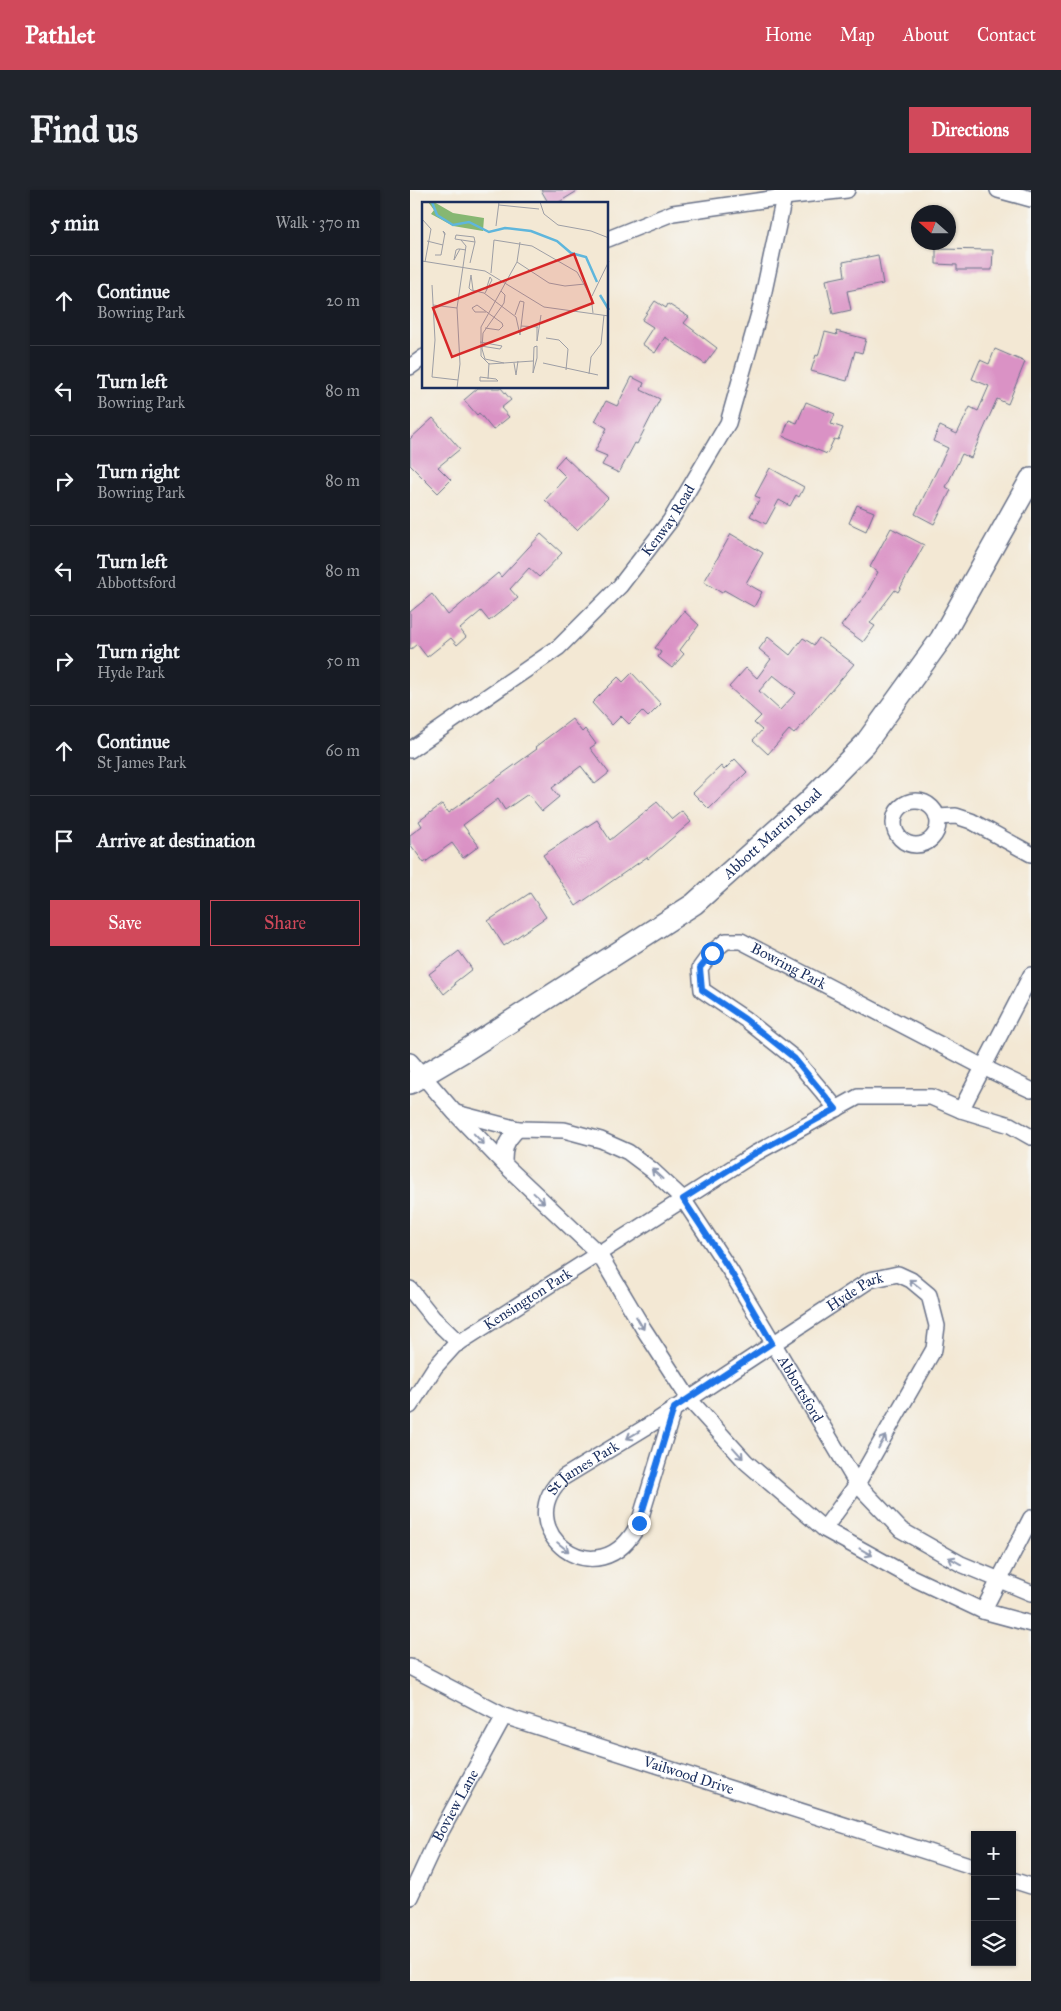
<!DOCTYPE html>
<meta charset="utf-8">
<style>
:root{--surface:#171b24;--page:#20242c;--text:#f1f3f6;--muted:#9ea1a6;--line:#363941;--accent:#d1495b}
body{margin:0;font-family:"IM FELL Great Primer",serif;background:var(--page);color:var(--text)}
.controls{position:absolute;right:15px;bottom:15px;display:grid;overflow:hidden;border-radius:0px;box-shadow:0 1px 4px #0004}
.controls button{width:45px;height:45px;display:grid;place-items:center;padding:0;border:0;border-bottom:1px solid var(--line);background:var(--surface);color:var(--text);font:25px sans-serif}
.compass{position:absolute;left:501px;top:15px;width:45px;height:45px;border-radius:50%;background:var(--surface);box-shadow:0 1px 4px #0004;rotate:291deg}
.stop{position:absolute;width:15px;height:15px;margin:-11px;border:4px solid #1a73e8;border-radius:50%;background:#fff}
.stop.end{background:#1a73e8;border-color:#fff;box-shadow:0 1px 5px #0008}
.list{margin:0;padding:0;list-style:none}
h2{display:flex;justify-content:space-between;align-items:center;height:65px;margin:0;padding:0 20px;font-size:21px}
h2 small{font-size:16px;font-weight:400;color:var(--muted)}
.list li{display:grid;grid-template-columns:32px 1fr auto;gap:15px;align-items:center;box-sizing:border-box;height:90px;padding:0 20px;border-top:1px solid var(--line)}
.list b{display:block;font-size:19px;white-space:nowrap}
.list p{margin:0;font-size:16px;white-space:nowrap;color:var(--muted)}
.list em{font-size:16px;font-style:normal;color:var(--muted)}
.actions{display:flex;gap:10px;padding:15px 20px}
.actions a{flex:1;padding:11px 0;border:1px solid var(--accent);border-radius:0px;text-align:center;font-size:18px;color:var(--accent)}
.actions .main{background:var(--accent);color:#fff}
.icon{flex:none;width:28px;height:28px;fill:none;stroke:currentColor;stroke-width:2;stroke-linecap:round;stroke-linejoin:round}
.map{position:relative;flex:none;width:621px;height:1791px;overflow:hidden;border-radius:0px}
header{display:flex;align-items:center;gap:30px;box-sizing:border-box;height:70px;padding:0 25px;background:var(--accent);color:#fff}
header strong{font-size:24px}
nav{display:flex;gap:28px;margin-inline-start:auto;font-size:18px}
.intro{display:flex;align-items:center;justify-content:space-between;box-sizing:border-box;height:120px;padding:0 30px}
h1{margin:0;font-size:35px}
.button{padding:12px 22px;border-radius:0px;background:var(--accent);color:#fff;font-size:18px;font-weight:700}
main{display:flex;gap:30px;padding:0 30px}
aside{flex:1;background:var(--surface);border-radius:0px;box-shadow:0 1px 4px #0004}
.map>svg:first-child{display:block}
.building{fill:#da92c5;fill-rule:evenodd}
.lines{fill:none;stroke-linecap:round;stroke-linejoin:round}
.minor-casing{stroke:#677087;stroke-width:18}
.secondary-casing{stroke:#677087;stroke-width:24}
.minor{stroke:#fff;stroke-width:15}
.secondary{stroke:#fff;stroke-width:21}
.oneway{stroke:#8d97ae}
.route{stroke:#1a73e8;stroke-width:6}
.labels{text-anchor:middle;stroke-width:4;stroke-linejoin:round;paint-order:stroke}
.street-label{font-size:15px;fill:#1b2f5e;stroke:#f6f6f2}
.inset-river{fill:none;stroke:#5fb6dc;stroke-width:2.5}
.inset-road{fill:none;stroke:#9d9ea5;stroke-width:1}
.view{fill:#d62828;fill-opacity:0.15;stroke:#d62828;stroke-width:2.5}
.inset-edge{fill:none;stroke:#1b2f5e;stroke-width:2.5}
</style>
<header>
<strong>Pathlet</strong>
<nav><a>Home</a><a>Map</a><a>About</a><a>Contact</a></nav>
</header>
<div class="intro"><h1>Find us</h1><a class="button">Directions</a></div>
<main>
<aside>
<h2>5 min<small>Walk · 370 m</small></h2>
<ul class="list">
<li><svg class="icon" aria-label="ahead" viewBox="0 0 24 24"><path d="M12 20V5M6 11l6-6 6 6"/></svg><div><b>Continue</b><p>Bowring Park</p></div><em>20 m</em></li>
<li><svg class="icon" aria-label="left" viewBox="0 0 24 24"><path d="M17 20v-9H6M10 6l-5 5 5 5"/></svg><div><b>Turn left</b><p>Bowring Park</p></div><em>80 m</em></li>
<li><svg class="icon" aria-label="right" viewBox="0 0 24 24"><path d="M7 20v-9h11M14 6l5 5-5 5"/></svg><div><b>Turn right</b><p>Bowring Park</p></div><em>80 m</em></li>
<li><svg class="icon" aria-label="left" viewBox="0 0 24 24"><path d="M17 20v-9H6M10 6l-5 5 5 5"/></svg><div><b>Turn left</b><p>Abbottsford</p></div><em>80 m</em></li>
<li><svg class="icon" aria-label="right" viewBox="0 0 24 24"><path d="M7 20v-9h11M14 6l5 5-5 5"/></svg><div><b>Turn right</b><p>Hyde Park</p></div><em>50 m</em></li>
<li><svg class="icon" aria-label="ahead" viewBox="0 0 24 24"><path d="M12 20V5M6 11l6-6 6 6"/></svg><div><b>Continue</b><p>St James Park</p></div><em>60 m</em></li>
<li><svg class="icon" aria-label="arrive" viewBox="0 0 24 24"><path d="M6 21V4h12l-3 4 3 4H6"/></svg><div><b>Arrive at destination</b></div></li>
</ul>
<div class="actions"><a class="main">Save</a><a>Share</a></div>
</aside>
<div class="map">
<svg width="621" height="1791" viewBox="0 0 621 1791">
<rect width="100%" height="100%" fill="#f6f6f2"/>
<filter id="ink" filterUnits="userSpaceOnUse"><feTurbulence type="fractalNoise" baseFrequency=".02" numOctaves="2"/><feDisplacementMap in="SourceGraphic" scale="10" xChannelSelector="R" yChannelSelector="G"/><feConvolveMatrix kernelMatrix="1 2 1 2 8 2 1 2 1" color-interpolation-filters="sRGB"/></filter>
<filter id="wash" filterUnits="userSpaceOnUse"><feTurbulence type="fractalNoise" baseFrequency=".0096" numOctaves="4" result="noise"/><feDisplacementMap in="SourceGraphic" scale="20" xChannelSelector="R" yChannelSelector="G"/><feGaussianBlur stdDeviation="1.12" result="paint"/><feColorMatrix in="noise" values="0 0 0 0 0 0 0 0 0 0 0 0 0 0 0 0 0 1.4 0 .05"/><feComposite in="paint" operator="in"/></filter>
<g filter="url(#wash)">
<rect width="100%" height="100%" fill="#f3e8d4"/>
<g id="blocks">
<!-- building -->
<g class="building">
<path d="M131 0H169L146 14H139Z"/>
<path d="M526 59 583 60 582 80H547V75L526 74Z"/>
<path d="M468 65 473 94 437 101 441 120 423 124 416 90 435 86 433 72Z"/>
<path d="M245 111 256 118 258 114 279 127 274 133 307 158 295 174 255 147 245 163 232 154 243 137 232 130Z"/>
<path d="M426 141 456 149 452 163 445 161 437 191 401 181 406 165 408 166 415 142 427 145Z"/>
<path d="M585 159 615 172 598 214 587 209 561 268 552 264 536 297 541 300 524 334 505 324 538 258 523 251 530 236 547 244 560 217 568 221 579 196 562 189 570 170 579 174Z"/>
<path d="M222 187 234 193 231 200 250 209 227 254 225 253 209 283 192 275 197 266 185 261 197 238 185 231 196 211 207 216Z"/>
<path d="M68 198H91L101 210 91 218 99 227 83 240 69 223 67 225 54 210Z"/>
<path d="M396 212 425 224 421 234 433 238 428 250 424 249 417 264 373 246 379 230 387 233Z"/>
<path d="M23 228 50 259 28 277 41 290 28 303 0 275V249Z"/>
<path d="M154 266 198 308 167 340 135 310 156 287 145 276Z"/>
<path d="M360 278 394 297 389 307 386 305 380 316 369 310 356 334 340 326 350 308 345 306Z"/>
<path d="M447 315 464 322 456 341 439 333Z"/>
<path d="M481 338 514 355 488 402 485 400 460 433 465 436 453 452 431 436 456 404 468 382 460 377Z"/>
<path d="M131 344 152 363 129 387 119 378 100 399 108 408 79 431 71 421 50 439 56 447 47 455 41 448 17 467 7 454 0 460V422L22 404 38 425 88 383 91 387Z"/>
<path d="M321 344 353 363 336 393 352 402 344 417 314 400 312 403 294 392Z"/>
<path d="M274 421 289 435 270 460 274 464 262 478 248 467 251 462 245 458Z"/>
<path d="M358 447 380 465 393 448 404 455 409 448 444 474 384 544 379 540 358 564 343 550 352 540 344 533 351 526 319 497 336 478 347 488 361 469 349 459ZM363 485 386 503 370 520 349 501Z"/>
<path d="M222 483 251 514 238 527 232 521 219 534 211 526 202 535 182 513 208 487 213 492Z"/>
<path d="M162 529 172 542 175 539 186 554 180 558 199 583 185 594 171 576 142 598 149 607 132 621 118 604 95 620 88 609 53 635 69 656 53 668 42 653 14 673 0 654V645L12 636 9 631 32 614 38 623 127 559 125 557Z"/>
<path d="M325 569 337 582 299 619 283 603 311 576 314 580Z"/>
<path d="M247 612 262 629 272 621 281 632 238 669 237 667 166 716 133 665 187 630 200 650Z"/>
<path d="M120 703 136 727 94 756 78 731Z"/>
<path d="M49 761 62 779 44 793 45 795 34 804 19 784Z"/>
</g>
</g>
</g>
<g filter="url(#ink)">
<use href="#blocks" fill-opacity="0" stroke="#677087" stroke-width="1"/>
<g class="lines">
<!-- minor casing -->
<g class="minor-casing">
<g id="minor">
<path d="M588 0 621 9"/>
<path d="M198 49 263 23 374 7 437 0"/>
<path d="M0 177 14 167"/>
<path id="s1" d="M0 560 149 457 210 396 260 331 318 233 350 120 374 7"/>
<circle cx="506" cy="633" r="22"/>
<path d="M527 627 546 626 561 631 621 664"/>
<path d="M0 871 45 923 94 974 189 1064 233 1138 279 1209 336 1272 414 1339 499 1386 573 1421 621 1434"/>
<path id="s2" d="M427 919 384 868 335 829 292 800 290 778 301 763 316 751H331L573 877 621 900"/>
<path d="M551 920 621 785"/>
<path d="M46 923 108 939"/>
<path id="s3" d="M94 974C94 957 95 952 108 939L154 940 191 950 218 962 242 980 273 1009 321 1082 447 1294 491 1340 551 1374 621 1403"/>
<path d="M0 1099 23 1128 49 1153"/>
<path id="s4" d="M0 1216 25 1177 44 1156 344 964 448 907H521L551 920 600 935 621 947"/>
<path id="s5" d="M264 1218 229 1333C189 1414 96 1337 154 1287L246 1231 460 1090 488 1084 501 1090 519 1105 527 1136 524 1159 447 1294 414 1339"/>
<path d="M573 1421 621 1328"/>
<path id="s6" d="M0 1477 94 1526 565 1677"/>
<path d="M602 1690 621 1696"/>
<path id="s7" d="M0 1707 27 1649 94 1526"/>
</g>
</g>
<!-- secondary casing -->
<g class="secondary-casing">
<g id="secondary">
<path id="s8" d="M0 893 56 860 284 714 398 612 455 554 531 449 621 289"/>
</g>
</g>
<!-- minor -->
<use href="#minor" class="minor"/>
<!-- secondary -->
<use href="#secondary" class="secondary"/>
</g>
<!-- one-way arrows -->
<defs><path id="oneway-shaft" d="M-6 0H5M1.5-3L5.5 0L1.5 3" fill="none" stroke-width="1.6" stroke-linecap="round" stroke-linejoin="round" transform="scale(1.25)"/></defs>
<g class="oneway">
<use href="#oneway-shaft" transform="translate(69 949) rotate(46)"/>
<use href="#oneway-shaft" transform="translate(247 984) rotate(-138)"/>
<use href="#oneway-shaft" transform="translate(129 1008) rotate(43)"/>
<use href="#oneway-shaft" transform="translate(505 1094) rotate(-142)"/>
<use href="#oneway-shaft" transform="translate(230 1133) rotate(59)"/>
<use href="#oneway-shaft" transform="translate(223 1245) rotate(149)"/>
<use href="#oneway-shaft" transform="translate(472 1252) rotate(-60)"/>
<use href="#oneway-shaft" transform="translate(328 1263) rotate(48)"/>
<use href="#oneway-shaft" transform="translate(153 1357) rotate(39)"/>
<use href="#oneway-shaft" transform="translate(456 1362) rotate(29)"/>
<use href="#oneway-shaft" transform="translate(545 1371) rotate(-151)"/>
</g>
</g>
<g class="lines" filter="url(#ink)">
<!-- route -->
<path class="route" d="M229 1333 264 1218 362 1153 321 1082 273 1009 344 964 426 919 384 868 335 829 292 800 290 778 302 763"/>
</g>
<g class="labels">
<!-- street labels -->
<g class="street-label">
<text dy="5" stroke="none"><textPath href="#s1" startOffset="349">Kenway Road</textPath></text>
<text dy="5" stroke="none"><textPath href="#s8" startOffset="441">Abbott Martin Road</textPath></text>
<text dy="5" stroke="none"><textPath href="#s2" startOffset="310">Bowring Park</textPath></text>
<text dy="5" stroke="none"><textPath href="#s5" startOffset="641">Hyde Park</textPath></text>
<text dy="5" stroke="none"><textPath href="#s4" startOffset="162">Kensington Park</textPath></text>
<text dy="5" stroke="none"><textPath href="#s3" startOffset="449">Abbottsford</textPath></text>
<text dy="5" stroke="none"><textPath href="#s5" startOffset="316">St James Park</textPath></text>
<text dy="5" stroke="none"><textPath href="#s6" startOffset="300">Vailwood Drive</textPath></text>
<text dy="5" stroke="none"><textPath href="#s7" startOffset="102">Boview Lane</textPath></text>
</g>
</g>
<!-- overview -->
<g transform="translate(12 12)">
<rect width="186" height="186" fill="#f3e8d4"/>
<path d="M6 0H12L31 11 62 16 61 29 31 24 9 12 12 8Z" fill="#86b772"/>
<path class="inset-river" d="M10 0 15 13 31 23 47 20 67 30 83 26 109 29 135 39 149 51 164 55 175 80M178 93 187 108"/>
<path class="inset-road" d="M118 0 122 12 136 23 169 29 187 36M77 3 117 7M0 17 9 27 3 60M74 24 77 0M34 33 52 35 53 40 33 37ZM5 39 21 43M98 40 95 60 59 125V154L67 162 111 159M38 47 32 58 34 48 36 47H38L44 48M13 53H19L23 31 21 29 23 33M0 59 63 69 122 105 187 114M95 60 127 81 143 84 163 82M48 61 53 40M69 71 72 38 110 44 155 70 169 95 171 111M10 83 13 138 10 175 36 178M51 88 49 73 47 86 49 88 62 91 94 115 98 133 102 100 98 99 93 113M79 89 83 93 82 101 61 131 60 147 63 157 82 161M63 91 70 78 68 75 64 88M170 94 187 59M11 103 35 106M99 124 116 125M115 125V139L119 113M63 126 77 128 81 124 80 121 55 103 50 106 53 110H64M124 136 137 138 146 147 144 168M58 140 80 144 78 147 59 144M115 144V156L111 171 112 145ZM92 161 94 173 96 159M121 161 176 173M167 172 169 155 179 142 182 113M58 175 74 177 76 179H58ZM66 177 67 161M35 186 38 162 35 106 44 44 39 38"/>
<path class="view" d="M152 52 171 101 30 155 11 106Z"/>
<rect width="186" height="186" class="inset-edge"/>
</g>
</svg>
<div class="controls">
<button>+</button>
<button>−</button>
<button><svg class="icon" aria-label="layers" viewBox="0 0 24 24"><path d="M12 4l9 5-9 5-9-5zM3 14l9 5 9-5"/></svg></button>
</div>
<svg class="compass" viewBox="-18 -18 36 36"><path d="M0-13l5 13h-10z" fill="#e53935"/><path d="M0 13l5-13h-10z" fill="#9ea1a6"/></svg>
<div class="stop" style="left:302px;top:763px"></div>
<div class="stop end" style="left:229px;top:1333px"></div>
</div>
</main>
